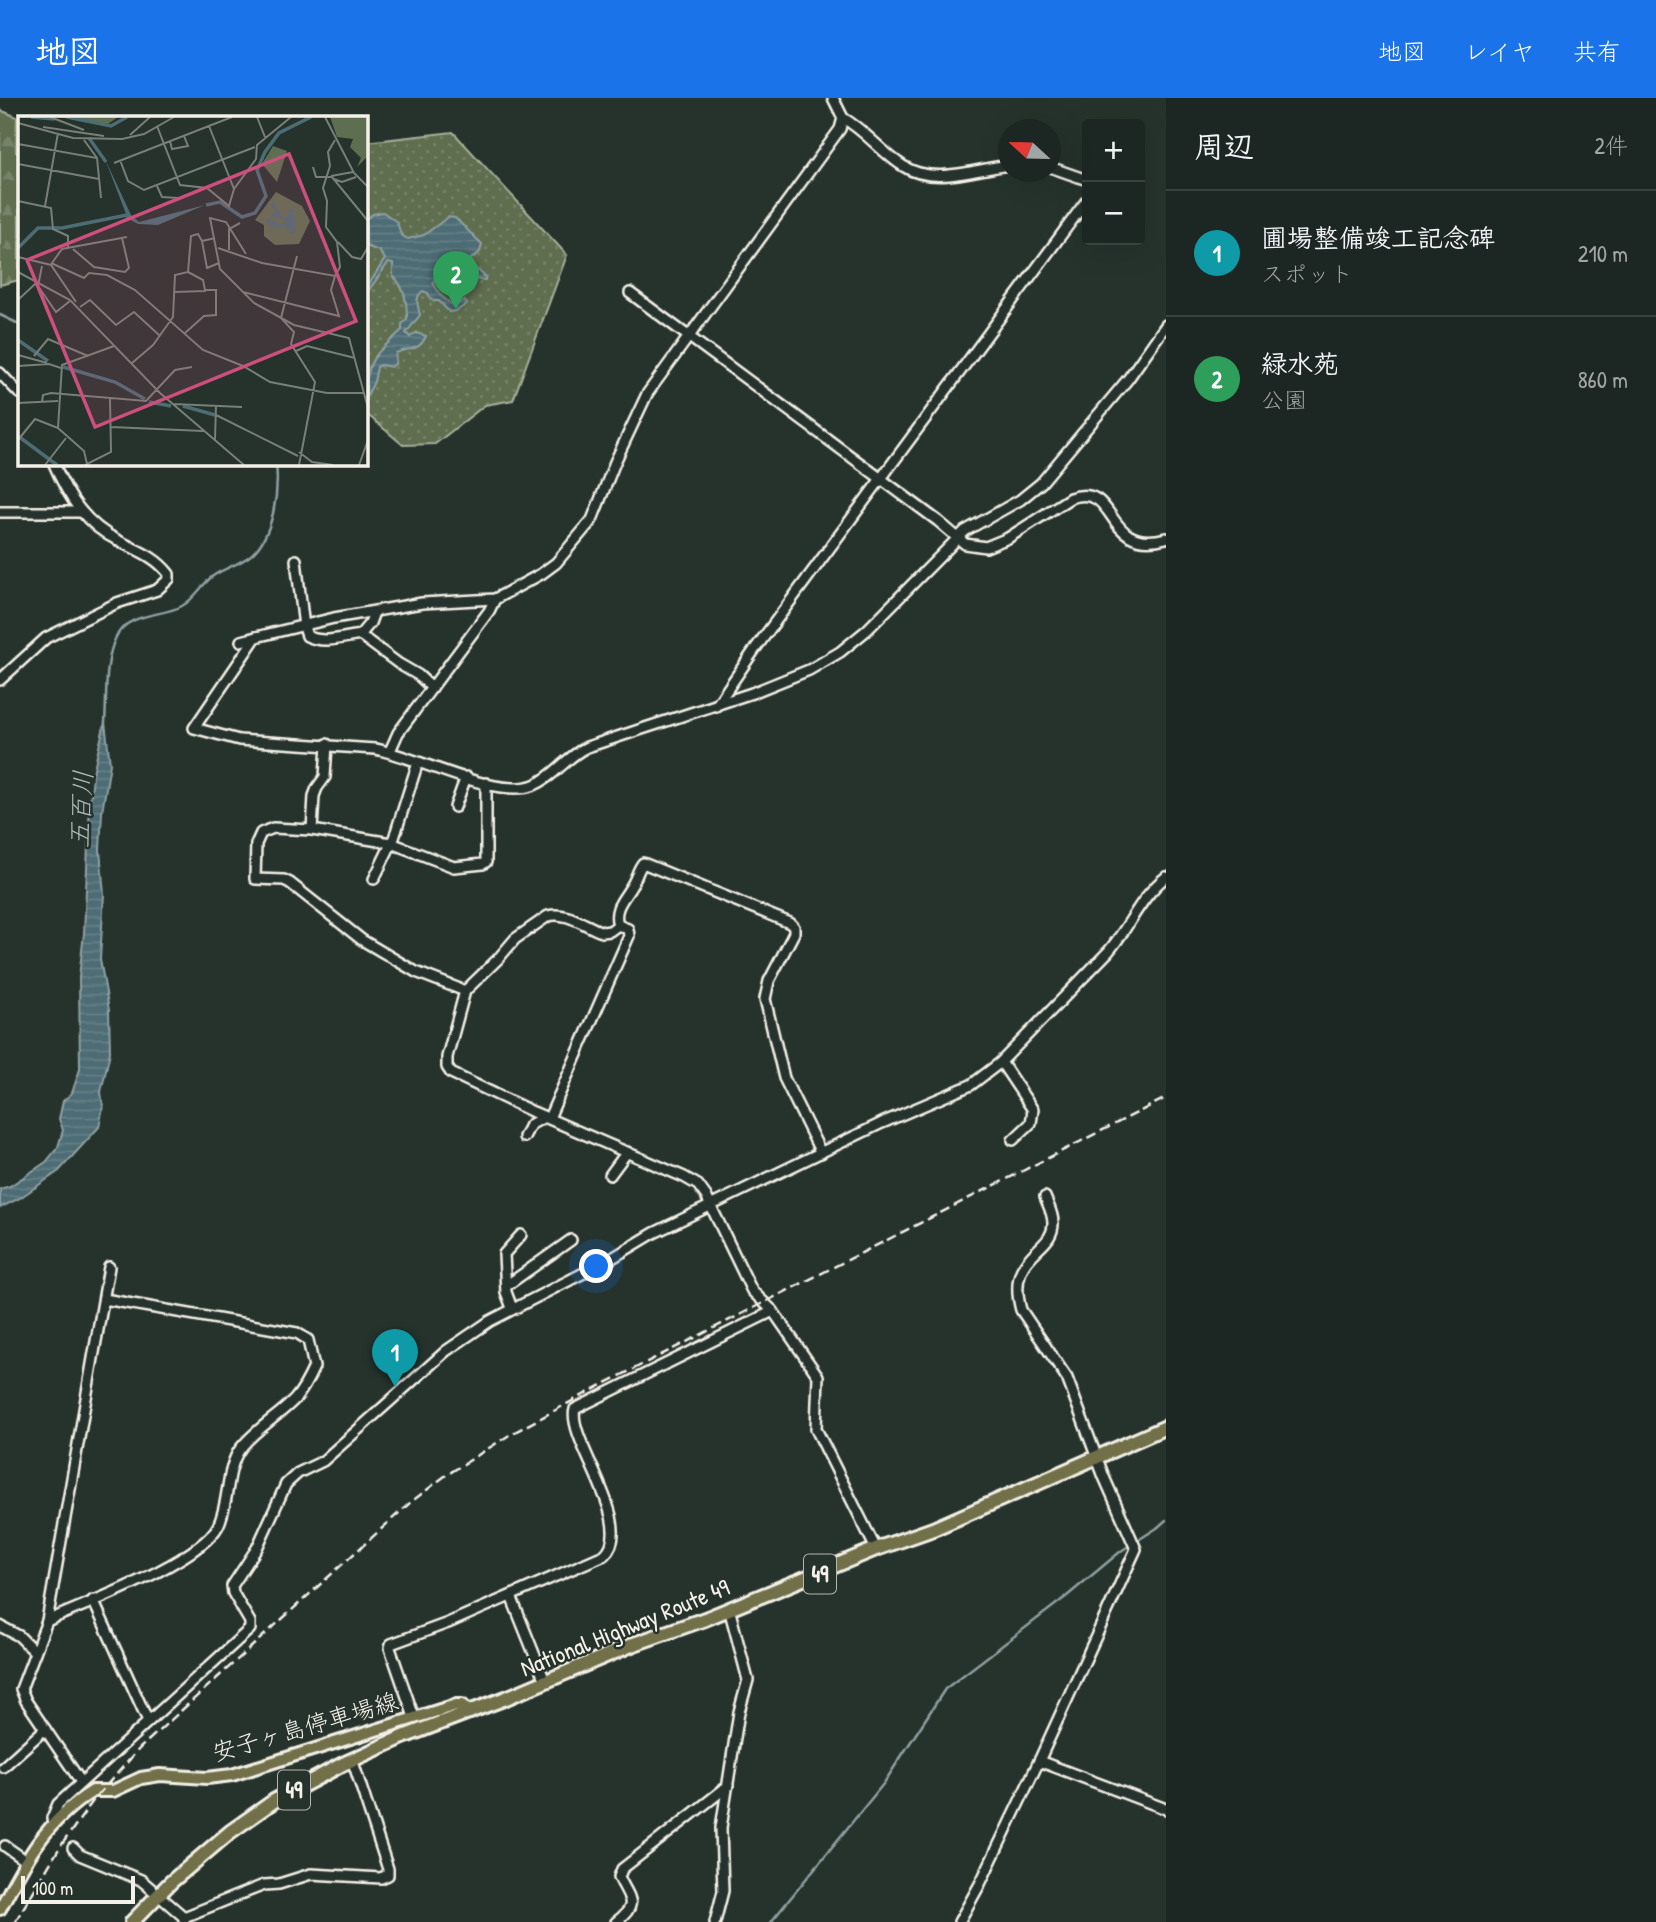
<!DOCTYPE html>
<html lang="ja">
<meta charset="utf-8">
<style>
:root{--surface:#1c2622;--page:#252e2a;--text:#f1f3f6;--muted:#a0a5a5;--line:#3a4340;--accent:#1a73e8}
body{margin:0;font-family:"Patrick Hand","Klee One",sans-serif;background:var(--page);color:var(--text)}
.controls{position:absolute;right:21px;top:21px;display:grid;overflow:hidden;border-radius:7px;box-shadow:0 7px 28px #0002}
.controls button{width:63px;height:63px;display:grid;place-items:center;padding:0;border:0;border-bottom:2px solid var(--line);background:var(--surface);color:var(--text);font:35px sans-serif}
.compass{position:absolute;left:998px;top:21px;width:63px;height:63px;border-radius:50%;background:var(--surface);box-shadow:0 7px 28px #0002;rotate:292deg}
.scale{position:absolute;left:21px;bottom:18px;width:114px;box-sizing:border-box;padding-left:7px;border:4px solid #f4f1e8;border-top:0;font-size:19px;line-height:24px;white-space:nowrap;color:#f4f1e8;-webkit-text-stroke:5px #26332d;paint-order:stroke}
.you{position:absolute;left:597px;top:1169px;width:24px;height:24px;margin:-18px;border:5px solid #fff;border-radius:50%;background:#1a73e8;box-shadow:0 0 0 10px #1a73e833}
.badge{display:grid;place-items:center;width:46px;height:46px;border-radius:50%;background:var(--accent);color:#fff;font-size:23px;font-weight:700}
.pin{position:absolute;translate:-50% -58px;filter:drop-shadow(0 2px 4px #0008)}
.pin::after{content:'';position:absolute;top:37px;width:24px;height:21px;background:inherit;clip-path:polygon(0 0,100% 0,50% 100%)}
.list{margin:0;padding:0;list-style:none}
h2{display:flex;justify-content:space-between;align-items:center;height:91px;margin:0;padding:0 28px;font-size:30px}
h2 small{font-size:23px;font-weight:400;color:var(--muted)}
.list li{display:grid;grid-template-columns:46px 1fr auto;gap:21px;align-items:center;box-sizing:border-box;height:126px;padding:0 28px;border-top:2px solid var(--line)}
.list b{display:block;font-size:26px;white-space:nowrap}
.list p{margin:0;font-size:23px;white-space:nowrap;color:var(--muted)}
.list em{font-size:23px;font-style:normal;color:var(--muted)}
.map{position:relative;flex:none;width:1166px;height:1824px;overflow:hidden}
header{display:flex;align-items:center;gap:42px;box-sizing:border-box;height:98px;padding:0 35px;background:var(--accent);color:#fff}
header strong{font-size:33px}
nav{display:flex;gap:38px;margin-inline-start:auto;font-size:24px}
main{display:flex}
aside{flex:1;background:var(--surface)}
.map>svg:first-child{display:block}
.grass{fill:url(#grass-dots);stroke:#a9b09c;stroke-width:2}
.forest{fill:url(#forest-firs);stroke:#a9b09c;stroke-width:2}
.water{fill:url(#water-rules);stroke:#90a1a2;stroke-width:2}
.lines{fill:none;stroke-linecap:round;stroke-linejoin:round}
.stream{stroke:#90a1a2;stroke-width:2.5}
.minor-casing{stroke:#f4f1e8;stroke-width:14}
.major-casing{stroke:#f4f1e8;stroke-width:16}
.highway-casing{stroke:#f4f1e8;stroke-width:18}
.minor{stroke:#26332d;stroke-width:9}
.major{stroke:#71704a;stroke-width:10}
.highway{stroke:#71704a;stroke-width:12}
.rail{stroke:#f4f1e8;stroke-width:2.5;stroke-dasharray:10 5;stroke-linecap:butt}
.labels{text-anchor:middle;stroke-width:5;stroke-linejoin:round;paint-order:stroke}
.shield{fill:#26332d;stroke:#b6b8b0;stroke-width:2}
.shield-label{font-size:23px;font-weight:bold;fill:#f4f1e8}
.street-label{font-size:24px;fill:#f4f1e8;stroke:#26332d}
.water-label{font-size:26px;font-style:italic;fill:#b1bcba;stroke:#26332d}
.inset-river{fill:none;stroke:#4d6c74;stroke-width:3.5}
.inset-road{fill:none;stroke:#787f78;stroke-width:2}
.view{fill:#ce4e7e;fill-opacity:0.15;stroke:#ce4e7e;stroke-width:3.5}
.inset-edge{fill:none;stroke:#f4f1e8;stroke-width:3.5}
</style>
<header>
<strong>地図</strong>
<nav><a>地図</a><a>レイヤ</a><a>共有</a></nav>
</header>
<main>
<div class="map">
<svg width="1166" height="1824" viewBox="0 0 1166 1824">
<defs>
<pattern id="grass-dots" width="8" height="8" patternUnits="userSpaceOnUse" patternTransform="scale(1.75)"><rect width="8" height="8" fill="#5e6e50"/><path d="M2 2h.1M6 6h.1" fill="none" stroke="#768369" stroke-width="1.8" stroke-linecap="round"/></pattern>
<pattern id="forest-firs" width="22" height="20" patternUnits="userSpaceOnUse" patternTransform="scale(1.75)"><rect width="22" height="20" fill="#5e6e50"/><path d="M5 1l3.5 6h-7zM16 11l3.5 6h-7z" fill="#768369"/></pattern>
<pattern id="water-rules" width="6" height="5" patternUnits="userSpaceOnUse" patternTransform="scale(1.75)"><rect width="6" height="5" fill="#4d6c74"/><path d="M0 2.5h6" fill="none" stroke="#678188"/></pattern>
</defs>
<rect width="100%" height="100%" fill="#26332d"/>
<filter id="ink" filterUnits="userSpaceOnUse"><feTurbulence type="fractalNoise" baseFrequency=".0143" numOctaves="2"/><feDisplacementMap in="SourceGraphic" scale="14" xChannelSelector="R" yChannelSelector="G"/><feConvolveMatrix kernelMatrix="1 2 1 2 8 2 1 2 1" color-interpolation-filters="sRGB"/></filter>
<g filter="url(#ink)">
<!-- grass -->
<path class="grass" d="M453 34 567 157 513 302 485 307 435 346 403 347 369 318 366 321V44Z"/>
<!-- forest -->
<path class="forest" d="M0 12 17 19 16 54 19 56V182L0 187Z"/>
<!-- water -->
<g class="water">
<path d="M383 114 397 124 401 137 408 141 424 137 448 119 455 120 482 146 480 154 470 162V166L486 179 485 182C470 182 464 175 450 182L436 177 433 185 441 198 455 209 464 202 467 206 456 213 449 214 439 203H434L430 200 428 195 423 193C414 199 418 208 420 217L406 235 410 239 416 235 426 238C419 254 410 249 396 255L395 266 391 269 381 267 377 269 374 284 366 299C366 259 375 258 402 232V226L407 221C407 205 405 189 393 178V166L388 165 366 196V191L385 161 379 153 366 148V121L373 116Z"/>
<path d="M105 624 110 666 102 714 100 752 104 796 100 861 109 912 110 954 101 994 103 1009 99 1029 59 1073 20 1100 0 1110V1091L10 1088 46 1064 58 1049 63 1032 59 1021 63 1003 72 995 80 971 79 879 84 835 90 704 94 670Z"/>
</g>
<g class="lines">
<!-- stream -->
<g class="stream">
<path d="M0 217 19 226"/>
<path d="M105 625C107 598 104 563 116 539 128 514 161 519 182 508 195 501 202 486 213 478 225 470 240 466 251 457 274 437 279 393 276 366"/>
<path d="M771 1824 884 1685 945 1591 1067 1498 1121 1453 1157 1430 1166 1422"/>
</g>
<!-- minor casing -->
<g class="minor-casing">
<g id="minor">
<path d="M833 0 843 20 840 31 647 296 615 364 592 422 556 465 541 476 495 501 422 505 334 520 256 539 194 630 239 642 375 651C416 658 497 702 534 687 554 679 567 658 587 649L752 595 809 572 840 554 867 532 965 433 1020 402 1041 385 1128 281 1166 227"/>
<path d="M843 20C866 33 881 54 903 68 934 88 975 71 1009 67"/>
<path d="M1050 69 1087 82"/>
<path d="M630 195 938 423 965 446 986 449 1008 440 1070 400C1120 383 1102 457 1166 440"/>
<path d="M0 275 19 295"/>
<path d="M0 414H81"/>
<path d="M296 462 304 529 307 538C323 546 342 540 360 537L399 566 418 577 432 590"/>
<path d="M360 537 370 525 374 514"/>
<path d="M241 543 256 539"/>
<path d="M0 582 46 540 117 505 157 492 169 481V476C155 458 138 453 119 443 86 427 68 399 54 366"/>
<path d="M716 608 755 551 1087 102"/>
<path d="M327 646 325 679 317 690 314 698 312 732 273 730 261 735 256 746 255 781 284 782 290 785 362 842 416 874 465 893 447 959V969L451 975 533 1014 684 1079 698 1087 706 1098 752 1193 773 1213 818 1278 816 1331 876 1451"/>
<path d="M390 653 398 635 489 513 495 501"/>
<path d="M455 709 466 679"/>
<path d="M312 732 391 745 454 769 483 766 486 764V685"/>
<path d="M374 781 394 740 418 664"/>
<path d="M465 893 498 861 515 841 548 818C567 813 585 828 602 834L610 833 618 827C612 809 626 799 633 785 637 778 638 771 643 765L790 825 794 829V835L769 883 765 901 784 980 821 1055"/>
<path d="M1001 964 1033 1012 1031 1025 1013 1042"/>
<path d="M549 1020 629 838 628 831 618 827"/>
<path d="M524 1039 530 1027 544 1019"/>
<path d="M610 1077 627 1054"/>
<path d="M506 1188 571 1142"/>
<path d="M512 1210 506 1194 504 1156 521 1137"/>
<path d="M511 1498 545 1583"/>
<path d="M93 1502 148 1623"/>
<path d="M47 1523C87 1505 199 1464 218 1428 230 1404 225 1373 240 1351 256 1330 278 1319 295 1301 303 1292 309 1280 314 1269L308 1242 297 1235 104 1201"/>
<path d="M0 1528 19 1538 35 1554"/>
<path d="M414 1619 390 1550 391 1546 448 1525 604 1457C638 1428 566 1340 575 1311L773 1213"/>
<path d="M1039 1663 1166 1711"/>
<path d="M3 1669 45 1631"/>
<path d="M81 1684 26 1603 21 1591 47 1523 109 1169"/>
<path d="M53 1727 52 1720 58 1706 250 1531V1524L233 1495 232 1488 257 1450 286 1386 298 1375 323 1363 446 1253 490 1223 609 1162 654 1135 882 1025 971 987 1001 964 1108 854C1129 830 1140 799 1166 779"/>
<path d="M5 1748 25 1762"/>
<path d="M73 1750 80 1757 141 1782 184 1819V1822"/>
<path d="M184 1819 264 1787 279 1786 311 1776 381 1780 388 1777V1771L352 1661"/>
<path d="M616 1824C640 1806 629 1801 619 1779L622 1771 728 1688"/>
<path d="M715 1824 723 1793 721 1730 739 1614 748 1582 729 1510"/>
<path d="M959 1824 980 1786 1039 1663 1136 1451 1104 1379 1067 1280 1021 1212C1005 1154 1054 1155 1053 1125 1053 1115 1048 1107 1045 1099"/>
</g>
</g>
<!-- major casing -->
<g class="major-casing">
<path id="major" d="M0 1811C24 1764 46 1722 93 1693H113L141 1680 160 1677 207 1680 232 1677 456 1607H462L470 1615"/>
</g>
<!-- highway casing -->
<g class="highway-casing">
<path id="highway" d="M132 1824 171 1784 230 1734 274 1703 343 1666 403 1639 506 1600 634 1546 705 1521 876 1451 933 1431 1166 1329"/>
</g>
<!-- minor -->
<use href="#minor" class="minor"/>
<!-- major -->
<use href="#major" class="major"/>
<!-- highway -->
<use href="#highway" class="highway"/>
<!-- rail -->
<path class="rail" d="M15 1824 60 1749 95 1700 140 1650 411 1404 445 1378 511 1336 602 1287 1166 1000"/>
</g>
</g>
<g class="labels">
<!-- shield labels -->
<g class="shield">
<rect x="804" y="1456.5" width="32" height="39" rx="5"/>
<rect x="278" y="1672.5" width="32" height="39" rx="5"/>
</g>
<g class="shield-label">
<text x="820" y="1484">49</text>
<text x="294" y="1700">49</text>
</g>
<!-- street labels -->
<g class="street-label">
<text transform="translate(625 1530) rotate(-22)" y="8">National Highway Route 49</text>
<text transform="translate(305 1629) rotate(-16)" y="8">安子ヶ島停車場線</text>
</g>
<!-- water labels -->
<g class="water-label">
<text transform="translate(81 711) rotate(-87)" y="9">五百川</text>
</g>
</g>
<!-- overview -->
<g transform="translate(18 18)">
<rect width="350" height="350" fill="#26332d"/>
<path d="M258 76 284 90 292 105 281 128 257 129 246 120V109L237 104Z" fill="#5e6e50"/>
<path d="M38 1H100L90 8ZM312 1H350V40L339 51 343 42 332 31 335 23 319 21ZM255 30 269 35 259 66 244 48Z" fill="#5e6e50"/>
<path d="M87 43 113 99 121 106 187 89 140 109 120 108 105 100 108 98ZM255 86 265 102H270L271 93H275L278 116 273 118 270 110 268 117 267 109 260 113 248 107 250 102 261 109 270 104 253 101 258 95 252 90Z" fill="#4d6c74"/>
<path class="inset-river" d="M13 1 37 3M49 1 93 10 109 1M71 22 88 46M188 89 202 86 224 101 237 97 248 80 239 54 247 36 261 17 293 1M0 132 20 112H44L109 99M0 224 30 245M45 251 97 266 127 283M131 286 153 290M165 290 197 299M0 320 39 349"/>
<path class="inset-road" d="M32 1 66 14M239 1 247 21M307 1 336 57 350 71M0 7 55 22 104 23 126 18 156 1M139 10 162 69 189 72 211 90 216 73 238 43 239 29 273 1M191 10 216 73M25 11 86 20M112 19 132 1M66 24 79 42M152 25 154 33 170 30 166 20M0 28 79 42 83 82M102 44 110 65 126 74 237 31M96 47 214 1M0 48 81 63M295 51 298 61H314L350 105M313 60 335 56M316 63 324 66 338 61M139 70 144 81 160 82M0 85 33 92 35 113 50 120V133M27 90 40 17M184 125 189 152 201 147M320 126 334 141 343 143 350 131M200 132 244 147 317 160 322 151 319 126 308 111 309 85 305 72 312 50 310 36 317 24M55 133 76 151 107 156 111 152 104 122M211 134V113L222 107M228 138 208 106 192 102 202 153 236 187 276 209 331 222 350 292M279 140 263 202 276 216 273 228 297 266 281 349M0 141 33 149 58 186M33 147 66 162 71 157 89 159 117 174 185 234 225 250 252 266 309 277H345M34 147 44 133 109 121M0 156 52 184 142 277 226 349M20 170 38 196 52 185M156 176 188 175M225 176 321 200 313 174 317 160M0 184 17 168 20 170 24 150M62 191 72 184 98 209 116 196 141 219M167 217 186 200 198 199V174H187L185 164 170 156M278 235 289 230 337 242M0 239 29 247M16 240 30 223 70 240M114 247 135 229 155 201 157 159 170 156 173 120 180 118 184 125 197 122M0 250 31 248 43 252M24 286 25 279 33 277 128 285 157 254 174 251M0 287 40 285M155 288 224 291M198 299 280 340M93 311 185 315M0 324 17 303 40 312M197 324 198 289M281 336 294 346 315 349M69 348 66 335 40 312 44 249 96 230M27 349 48 322M67 349 93 336 92 283M341 349 350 324"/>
<path class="view" d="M271 38 338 205 77 311 9 144Z"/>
<rect width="350" height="350" class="inset-edge"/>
</g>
</svg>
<div class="controls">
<button>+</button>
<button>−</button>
</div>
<svg class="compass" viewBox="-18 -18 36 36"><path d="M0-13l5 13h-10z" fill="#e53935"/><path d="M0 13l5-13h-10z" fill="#a0a5a5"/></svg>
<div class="scale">100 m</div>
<div class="you"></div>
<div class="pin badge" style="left:395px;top:1289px;background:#0f9aa8">1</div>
<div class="pin badge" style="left:456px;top:211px;background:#2e9e5b">2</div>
</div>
<aside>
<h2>周辺<small>2件</small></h2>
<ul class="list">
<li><span class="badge" style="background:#0f9aa8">1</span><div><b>圃場整備竣工記念碑</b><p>スポット</p></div><em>210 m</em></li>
<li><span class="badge" style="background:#2e9e5b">2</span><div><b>緑水苑</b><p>公園</p></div><em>860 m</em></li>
</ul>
</aside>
</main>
